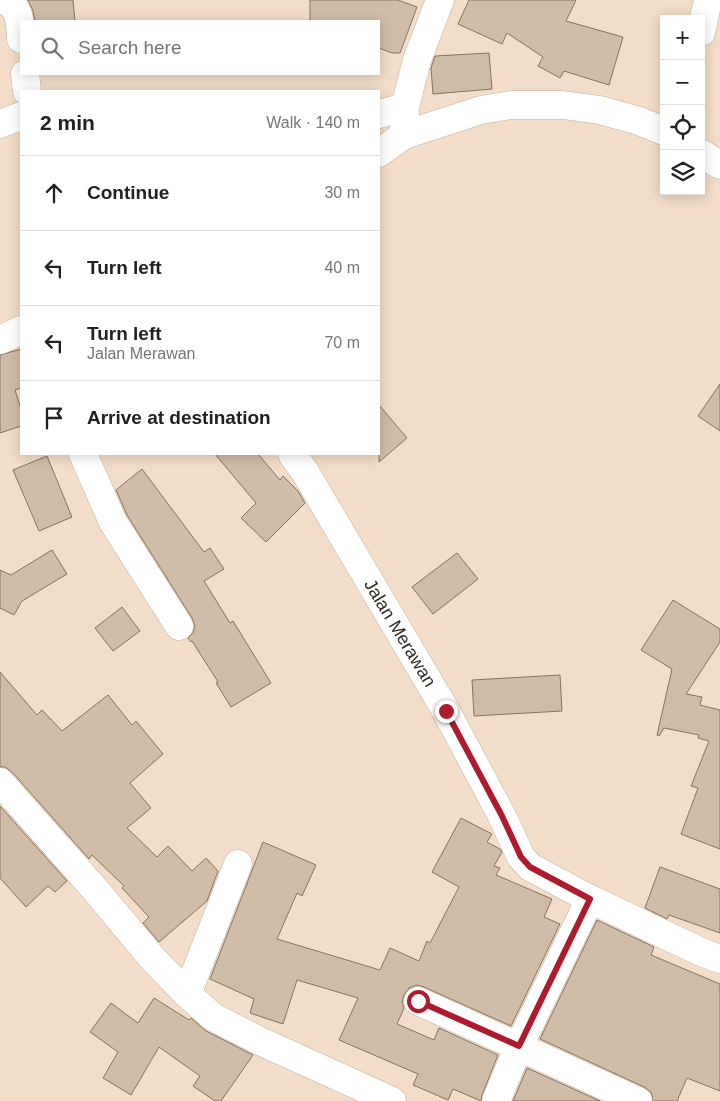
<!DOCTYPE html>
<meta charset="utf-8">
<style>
:root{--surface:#fff;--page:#f2f2f2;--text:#202124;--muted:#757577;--line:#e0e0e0}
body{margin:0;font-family:Helvetica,sans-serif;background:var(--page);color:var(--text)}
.controls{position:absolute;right:15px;top:15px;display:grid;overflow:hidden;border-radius:0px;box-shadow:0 2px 12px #0003}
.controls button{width:45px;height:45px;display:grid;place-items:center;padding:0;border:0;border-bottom:1px solid var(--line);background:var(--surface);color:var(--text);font:25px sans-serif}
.stop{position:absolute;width:15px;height:15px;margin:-11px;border:4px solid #ae1a2e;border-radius:50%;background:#fff}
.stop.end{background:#ae1a2e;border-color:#fff;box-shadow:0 1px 5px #0008}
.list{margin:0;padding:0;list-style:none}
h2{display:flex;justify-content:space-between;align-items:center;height:65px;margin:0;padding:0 20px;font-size:21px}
h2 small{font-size:16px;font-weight:400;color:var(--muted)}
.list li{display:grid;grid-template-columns:32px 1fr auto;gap:15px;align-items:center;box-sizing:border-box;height:75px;padding:0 20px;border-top:1px solid var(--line)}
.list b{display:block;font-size:19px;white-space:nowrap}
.list p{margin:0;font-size:16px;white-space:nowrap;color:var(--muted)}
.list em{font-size:16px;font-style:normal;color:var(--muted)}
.icon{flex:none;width:28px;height:28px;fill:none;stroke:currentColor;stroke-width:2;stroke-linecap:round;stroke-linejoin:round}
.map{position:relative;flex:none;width:720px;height:1101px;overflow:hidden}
.search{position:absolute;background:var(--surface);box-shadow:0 2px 12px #0003;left:20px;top:20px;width:360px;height:55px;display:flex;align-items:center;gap:12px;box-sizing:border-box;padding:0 18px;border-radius:0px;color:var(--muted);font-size:19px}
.panel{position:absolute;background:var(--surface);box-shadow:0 2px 12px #0003;left:20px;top:90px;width:360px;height:365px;border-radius:0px}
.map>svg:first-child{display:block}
.building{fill:#d0bba6;stroke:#85725f}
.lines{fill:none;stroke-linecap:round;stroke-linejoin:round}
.minor-casing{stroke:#c5b19c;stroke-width:29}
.minor{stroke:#fff;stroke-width:28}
.route{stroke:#ae1a2e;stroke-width:6}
.labels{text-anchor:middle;stroke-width:4.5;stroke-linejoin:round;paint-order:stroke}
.street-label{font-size:18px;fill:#322a22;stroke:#fff}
</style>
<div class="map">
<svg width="720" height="1101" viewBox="0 0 720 1101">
<rect width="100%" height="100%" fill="#f3ddc8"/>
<!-- building -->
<g class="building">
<path d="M28 0H73L75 21H35L33 11Z"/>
<path d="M310 0H398L417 7 400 53H392L379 48V21H310Z"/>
<path d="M469 0H576L566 21 623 37 609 85 564 71 560 78 538 66 543 57 507 33 502 44 458 24Z"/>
<path d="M489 53 492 89 433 94 431 68 435 56Z"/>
<path d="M21 349V388L15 390 21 409V426L0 433V355Z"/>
<path d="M720 384V431L698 416Z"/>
<path d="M379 405 407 438 379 462Z"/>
<path d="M215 454H258L280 480 283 476 298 491 305 503 266 542 241 518 256 503Z"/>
<path d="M47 456 72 517 39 531 13 470Z"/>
<path d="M142 469 204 552 210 548 224 569 204 581 230 623 233 621 271 683 231 707 216 683 218 682 192 641 191 642 188 638 193 633 195 626 192 618 127 515 116 490Z"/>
<path d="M52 550 67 574 22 601 14 615 0 608V570L11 575Z"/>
<path d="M457 553 478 579 433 614 412 587Z"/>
<path d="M673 600 720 629V642L686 694 702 697 700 705 720 710V849L681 834 698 788 691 786 709 741 698 738 699 735 664 728 659 736 657 735 672 669 641 650Z"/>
<path d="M122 607 140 631 113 651 95 628Z"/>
<path d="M0 672 37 715 42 710 62 731 108 695 132 725 136 721 163 754 130 783 151 808 127 828 157 857 168 846 192 871 206 858 218 871 207 901 159 942 143 923 149 917 122 888 124 886 92 855 89 859 12 772 5 767H0Z"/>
<path d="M560 675 562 711 474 716 472 680Z"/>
<path d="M0 806 67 881 55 892 48 886 26 907 0 878Z"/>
<path d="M461 818 492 834 487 842 500 849 502 852 494 866 500 868 496 875 552 899 544 917 560 924 511 1026 424 987 417 985 409 988 404 995 402 1002 404 1008 397 1024 434 1040 439 1028 498 1055 482 1095 481 1101 453 1089 448 1100 413 1085 418 1074 339 1040 358 998 297 980 283 1024 250 1013 254 999 210 979 263 842 316 865 302 896 297 893 277 939 380 970 390 948 419 961 427 941 430 943 459 887 432 872Z"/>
<path d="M660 867 720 889V933L669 915 667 919 645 908Z"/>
<path d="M597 920 654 947 651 955 720 984V1091L687 1078 677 1101H653L651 1092 644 1087 540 1039Z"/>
<path d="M154 998 189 1020 191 1018 206 1031 253 1055 221 1101H215L193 1086 200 1076 159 1047 131 1095 103 1078 118 1052 90 1032 111 1003 138 1023Z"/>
<path d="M527 1068 600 1101H513Z"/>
</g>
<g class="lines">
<!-- minor casing -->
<g class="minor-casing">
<g id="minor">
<path d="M4 0C21 7 20 24 21 39"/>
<path d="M701 32 708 0"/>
<path d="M25 74 27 91"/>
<path d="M379 114 405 107"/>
<path d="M0 124 21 116"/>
<path d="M404 135 405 107 417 60 440 0"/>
<path d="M379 153 404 135 481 110 511 105H563L600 110 639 121 664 131"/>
<path d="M701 153 720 165"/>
<path d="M0 340 21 330"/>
<path d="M83 454 113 522 179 626"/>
<path d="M292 454 305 472 446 711 502 816 521 857 530 867 590 899 701 952 720 959"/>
<path d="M0 782 93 887 153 959 187 994 213 1017 262 1042 392 1101"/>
<path d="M187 994 238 864"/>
<path d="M418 1001 638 1101"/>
<path d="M496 1101 519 1046 590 899"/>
</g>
</g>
<!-- minor -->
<use href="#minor" class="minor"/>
</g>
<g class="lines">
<!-- route -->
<path class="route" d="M418 1001 519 1046 590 899 530 867 521 857 502 816 446 711"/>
</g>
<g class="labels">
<!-- street labels -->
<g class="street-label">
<text transform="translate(400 633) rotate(59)" y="6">Jalan Merawan</text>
</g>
</g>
</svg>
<div class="controls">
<button>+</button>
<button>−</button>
<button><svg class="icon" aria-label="locate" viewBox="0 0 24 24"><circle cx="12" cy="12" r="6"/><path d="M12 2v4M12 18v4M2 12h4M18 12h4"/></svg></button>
<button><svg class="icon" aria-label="layers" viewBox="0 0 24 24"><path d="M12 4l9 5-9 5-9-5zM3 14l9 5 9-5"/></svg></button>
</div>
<div class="stop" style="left:418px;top:1001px"></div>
<div class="stop end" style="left:446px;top:711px"></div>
<div class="search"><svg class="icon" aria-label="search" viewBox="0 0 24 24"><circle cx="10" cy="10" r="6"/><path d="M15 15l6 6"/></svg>Search here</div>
<section class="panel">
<h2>2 min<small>Walk · 140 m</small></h2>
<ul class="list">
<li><svg class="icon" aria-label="ahead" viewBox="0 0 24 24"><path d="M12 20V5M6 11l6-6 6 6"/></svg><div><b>Continue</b></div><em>30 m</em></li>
<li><svg class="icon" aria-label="left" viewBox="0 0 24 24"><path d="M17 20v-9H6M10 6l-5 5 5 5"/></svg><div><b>Turn left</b></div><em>40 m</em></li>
<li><svg class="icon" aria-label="left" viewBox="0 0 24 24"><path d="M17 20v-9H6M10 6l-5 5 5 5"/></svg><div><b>Turn left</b><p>Jalan Merawan</p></div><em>70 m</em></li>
<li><svg class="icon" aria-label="arrive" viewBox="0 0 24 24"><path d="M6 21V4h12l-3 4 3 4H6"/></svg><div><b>Arrive at destination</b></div></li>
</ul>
</section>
</div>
